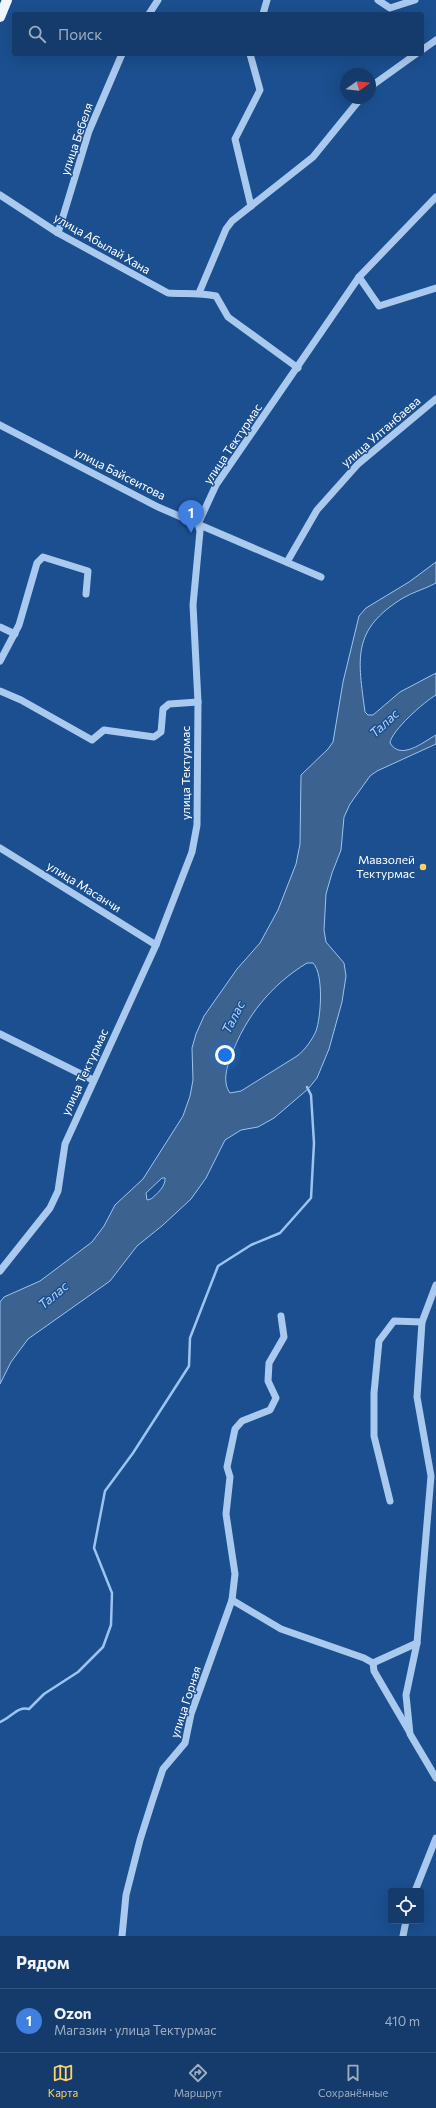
<!DOCTYPE html>
<html lang="ru">
<meta charset="utf-8">
<style>
:root{--surface:#143b6b;--page:#214673;--text:#f1f3f6;--muted:#9dadc1;--line:#33557e;--accent:#ffd166}
body{margin:0;font-family:Commissioner,sans-serif;background:var(--page);color:var(--text)}
.controls{position:absolute;right:12px;bottom:12px;display:grid;overflow:hidden;border-radius:4px;box-shadow:0 4px 16px #0002}
.controls button{width:36px;height:36px;display:grid;place-items:center;padding:0;border:0;border-bottom:1px solid var(--line);background:var(--surface);color:var(--text);font:20px sans-serif}
.compass{position:absolute;left:340px;top:68px;width:36px;height:36px;border-radius:50%;background:var(--surface);box-shadow:0 4px 16px #0002;rotate:75deg}
.you{position:absolute;left:225px;top:1055px;width:14px;height:14px;margin:-10px;border:3px solid #fff;border-radius:50%;background:#1a73e8;box-shadow:0 0 0 6px #1a73e833}
.badge{display:grid;place-items:center;width:26px;height:26px;border-radius:50%;background:var(--accent);color:#fff;font-size:13px;font-weight:700}
.pin{position:absolute;translate:-50% -33px;filter:drop-shadow(0 1px 2px #0008)}
.pin::after{content:'';position:absolute;top:21px;width:14px;height:12px;background:inherit;clip-path:polygon(0 0,100% 0,50% 100%)}
.list{margin:0;padding:0;list-style:none}
h2{display:flex;justify-content:space-between;align-items:center;height:52px;margin:0;padding:0 16px;font-size:17px}
h2 small{font-size:13px;font-weight:400;color:var(--muted)}
.list li{display:grid;grid-template-columns:26px 1fr auto;gap:12px;align-items:center;box-sizing:border-box;height:64px;padding:0 16px;border-top:1px solid var(--line)}
.list b{display:block;font-size:15px;white-space:nowrap}
.list p{margin:0;font-size:13px;white-space:nowrap;color:var(--muted)}
.list em{font-size:13px;font-style:normal;color:var(--muted)}
.icon{flex:none;width:22px;height:22px;fill:none;stroke:currentColor;stroke-width:2;stroke-linecap:round;stroke-linejoin:round}
.map{position:relative;flex:none;width:436px;height:1936px;overflow:hidden}
.search{position:absolute;background:var(--surface);box-shadow:0 4px 16px #0002;left:12px;right:12px;top:12px;height:44px;display:flex;align-items:center;gap:10px;box-sizing:border-box;padding:0 14px;border-radius:4px;color:var(--muted);font-size:15px}
.sheet{height:116px;background:var(--surface)}
nav{display:flex;justify-content:space-around;align-items:center;box-sizing:border-box;height:56px;border-top:1px solid var(--line);background:var(--surface);font-size:11px;color:var(--muted)}
nav a{display:grid;justify-items:center;gap:2px}
nav .on{color:var(--accent)}
.map>svg:first-child{display:block}
.water{fill:#3c6290;stroke:#9cc4f0;fill-rule:evenodd}
.lines{fill:none;stroke-linecap:round;stroke-linejoin:round}
.stream{stroke:#9cc4f0;stroke-width:2.5}
.minor{stroke:#a9c9ee;stroke-width:7}
.major{stroke:#f0f6ff;stroke-width:10}
.poi-dot{fill:#ffd166;stroke:#1b4f8f;stroke-width:1.5}
.labels{text-anchor:middle;stroke-width:3;stroke-linejoin:round;paint-order:stroke}
.street-label{font-size:12px;fill:#fff;stroke:#1b4f8f}
.poi-label{font-size:12px;fill:#fff;stroke:#1b4f8f;text-anchor:end}
.water-label{font-size:13px;font-style:italic;fill:#b5d3f5;stroke:#1b4f8f}
</style>
<div class="map">
<svg width="436" height="1936" viewBox="0 0 436 1936">
<rect width="100%" height="100%" fill="#1b4f8f"/>
<!-- water -->
<path class="water" d="M436 562V583C425 589 413 592 403 598 351 630 358 659 365 712L368 715H373L400 692 436 673V695C425 701 391 731 390 743 401 761 423 742 436 735V744L377 771 370 776 350 804 344 817 341 850 332 873 326 894 324 930 326 942 344 963 346 976 342 1002 329 1049 317 1078 308 1089 274 1118 258 1127 241 1130 225 1140 206 1178 191 1199 163 1225 137 1246 110 1281 28 1339 11 1362 0 1384V1302L4 1297 40 1281 92 1242 104 1226 115 1205 143 1179 183 1116 190 1096 193 1080 192 1048 196 1034 204 1016 237 969 260 943 278 910 296 864 300 844 301 775 328 749 333 742 343 682 359 616 366 608 409 582ZM307 963H313C324 974 321 1017 316 1031 312 1040 305 1050 297 1056L241 1091 230 1093C222 1082 227 1067 231 1056 246 1016 271 985 307 963ZM162 1178H165C166 1186 157 1194 151 1199L147 1200 146 1193Z"/>
<g class="lines">
<!-- stream -->
<path class="stream" d="M0 1722C11 1718 17 1706 29 1709L44 1694 78 1672 103 1647 111 1625 112 1593 94 1548 105 1491 133 1453 189 1366 190 1338 218 1266 251 1245 280 1233 311 1198 314 1143 311 1095 307 1087"/>
<!-- minor -->
<g class="minor">
<path d="M378 0 390 8 415 0"/>
<path d="M149 14 158 0"/>
<path d="M263 14 267 0"/>
<path d="M422 50 436 40"/>
<path d="M250 54 260 90 235 139 251 206"/>
<path d="M370 87 416 54"/>
<path d="M0 195 58 233 168 293C184 294 200 293 216 296L228 317 298 368"/>
<path d="M58 233 89 131 122 54"/>
<path d="M359 277 379 306 436 288"/>
<path d="M199 293 226 229 232 221 313 157 361 98"/>
<path d="M0 425 158 507 321 577"/>
<path d="M287 562 317 510 358 464 436 399"/>
<path d="M0 627 15 634"/>
<path d="M0 661 19 625 37 563 43 557 88 571 86 594"/>
<path d="M0 691 21 700 92 740 104 730 154 737 161 732 163 709 169 704 198 702"/>
<path d="M0 848 156 945"/>
<path d="M0 1034 93 1080"/>
<path d="M0 1271 50 1208 58 1191 65 1144 156 945 192 852 197 825 198 702 193 605 200 531 198 524 216 485 359 277 436 197"/>
<path d="M436 1285 422 1322 417 1397 431 1476 417 1643 406 1695 410 1734 436 1778"/>
<path d="M390 1501 374 1436V1393L379 1341 394 1321 422 1322"/>
<path d="M232 1600 281 1629 364 1658 373 1663 374 1671 409 1731"/>
<path d="M373 1663 417 1643"/>
<path d="M415 1891 436 1838"/>
<path d="M122 1936 126 1895 140 1840 152 1802 163 1769 185 1743 191 1714 232 1600 235 1574 226 1514 230 1477 227 1467 235 1429 242 1421 270 1410 276 1398 268 1381 269 1363 284 1337 281 1316"/>
<path d="M403 1936 406 1921"/>
</g>
<!-- major -->
<path class="major" d="M0 17 7 0"/>
</g>
<!-- markers -->
<circle class="poi-dot" cx="423" cy="867" r="4"/>
<g class="labels">
<!-- street labels -->
<g class="street-label">
<text transform="translate(77 139) rotate(-71)" y="4">улица Бебеля</text>
<text transform="translate(102 244) rotate(30)" y="4">улица Абылай Хана</text>
<text transform="translate(381 432) rotate(-41)" y="4">улица Ултанбаева</text>
<text transform="translate(233 444) rotate(-56)" y="4">улица Тектурмас</text>
<text transform="translate(120 474) rotate(27)" y="4">улица Байсеитова</text>
<text transform="translate(186 773) rotate(-90)" y="4">улица Тектурмас</text>
<text transform="translate(84 887) rotate(32)" y="4">улица Масанчи</text>
<text transform="translate(85 1072) rotate(-65)" y="4">улица Тектурмас</text>
<text transform="translate(186 1702) rotate(-72)" y="4">улица Горная</text>
</g>
<!-- poi labels -->
<g class="poi-label">
<text x="415" y="864">Мавзолей<tspan x="415" dy="14">Тектурмас</tspan></text>
</g>
<!-- water labels -->
<g class="water-label">
<text transform="translate(384 723) rotate(-43)" y="5">Талас</text>
<text transform="translate(233 1017) rotate(-63)" y="5">Талас</text>
<text transform="translate(53 1295) rotate(-40)" y="5">Талас</text>
</g>
</g>
</svg>
<div class="controls">
<button><svg class="icon" aria-label="locate" viewBox="0 0 24 24"><circle cx="12" cy="12" r="6"/><path d="M12 2v4M12 18v4M2 12h4M18 12h4"/></svg></button>
</div>
<svg class="compass" viewBox="-18 -18 36 36"><path d="M0-13l5 13h-10z" fill="#e53935"/><path d="M0 13l5-13h-10z" fill="#9dadc1"/></svg>
<div class="you"></div>
<div class="pin badge" style="left:191px;top:533px;background:#3f7fe0">1</div>
<div class="search"><svg class="icon" aria-label="search" viewBox="0 0 24 24"><circle cx="10" cy="10" r="6"/><path d="M15 15l6 6"/></svg>Поиск</div>
</div>
<section class="sheet">
<h2>Рядом<small></small></h2>
<ul class="list">
<li><span class="badge" style="background:#3f7fe0">1</span><div><b>Ozon</b><p>Магазин · улица Тектурмас</p></div><em>410 m</em></li>
</ul>
</section>
<nav>
<a class="on"><svg class="icon" aria-label="map" viewBox="0 0 24 24"><path d="M3 6l6-2 6 2 6-2v14l-6 2-6-2-6 2zM9 4v14M15 6v14"/></svg>Карта</a>
<a><svg class="icon" aria-label="directions" viewBox="0 0 24 24"><path d="M12 3l9 9-9 9-9-9zM9 14v-3h6M13 9l2 2-2 2"/></svg>Маршрут</a>
<a><svg class="icon" aria-label="saved" viewBox="0 0 24 24"><path d="M7 4h10v16l-5-4-5 4z"/></svg>Сохранённые</a>
</nav>
